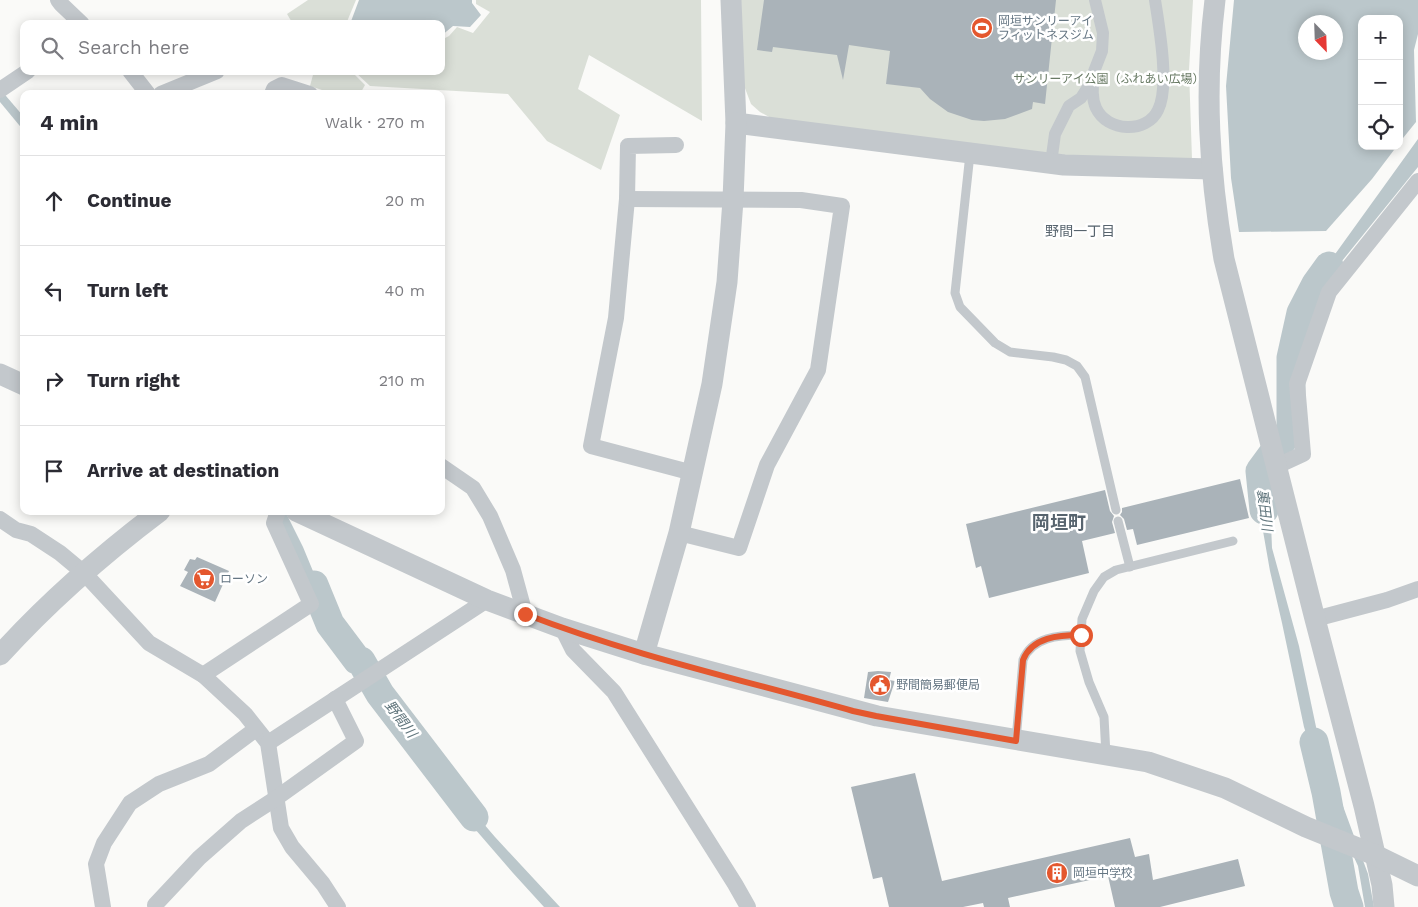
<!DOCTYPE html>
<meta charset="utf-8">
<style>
:root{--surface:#fff;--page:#f7f7f7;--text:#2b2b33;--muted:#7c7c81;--line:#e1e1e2}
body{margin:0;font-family:"Work Sans","Noto Sans JP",sans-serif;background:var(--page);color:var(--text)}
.controls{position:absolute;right:15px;top:15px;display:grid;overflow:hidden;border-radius:10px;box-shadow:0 2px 12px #0003}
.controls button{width:45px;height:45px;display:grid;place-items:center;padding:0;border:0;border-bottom:1px solid var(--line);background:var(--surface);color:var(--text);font:25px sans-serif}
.compass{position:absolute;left:1298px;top:15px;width:45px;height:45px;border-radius:50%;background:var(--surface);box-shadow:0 2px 12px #0003;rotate:157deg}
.stop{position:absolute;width:15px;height:15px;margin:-11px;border:4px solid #e4572e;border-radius:50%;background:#fff}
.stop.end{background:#e4572e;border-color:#fff;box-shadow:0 1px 5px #0008}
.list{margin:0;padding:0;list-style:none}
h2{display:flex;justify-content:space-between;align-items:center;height:65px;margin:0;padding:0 20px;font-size:21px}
h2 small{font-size:16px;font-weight:400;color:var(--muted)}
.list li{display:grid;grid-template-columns:32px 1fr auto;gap:15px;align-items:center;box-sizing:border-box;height:90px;padding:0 20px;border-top:1px solid var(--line)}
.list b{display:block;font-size:19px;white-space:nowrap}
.list em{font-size:16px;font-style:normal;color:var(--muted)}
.icon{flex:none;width:28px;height:28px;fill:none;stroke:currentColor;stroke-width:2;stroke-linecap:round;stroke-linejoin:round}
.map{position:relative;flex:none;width:1418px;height:907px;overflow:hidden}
.search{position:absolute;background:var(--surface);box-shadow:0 2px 12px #0003;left:20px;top:20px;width:425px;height:55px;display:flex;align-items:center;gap:12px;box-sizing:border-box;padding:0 18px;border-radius:10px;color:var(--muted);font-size:19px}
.panel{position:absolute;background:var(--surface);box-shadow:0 2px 12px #0003;left:20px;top:90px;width:425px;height:425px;border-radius:10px}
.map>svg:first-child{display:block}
.green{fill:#dadfd7}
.water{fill:#bbc7cb;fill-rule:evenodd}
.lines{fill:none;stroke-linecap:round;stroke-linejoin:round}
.river{stroke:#bbc7cb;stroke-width:29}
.building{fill:#aab3b9}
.service{stroke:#c3c8cc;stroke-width:9}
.pedestrian{stroke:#c3c8cc;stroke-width:12}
.minor{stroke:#c3c8cc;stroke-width:16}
.tertiary{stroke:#c3c8cc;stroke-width:21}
.route{stroke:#e4572e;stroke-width:6}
.labels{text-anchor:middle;stroke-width:5;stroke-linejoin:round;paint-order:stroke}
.poi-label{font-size:12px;fill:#657683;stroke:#fff;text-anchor:start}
.park-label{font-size:12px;fill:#687a64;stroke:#fff}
.neighbourhood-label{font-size:14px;fill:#57646e;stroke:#fff}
.water-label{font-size:14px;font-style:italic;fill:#60757c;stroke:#fff}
.district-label{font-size:18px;font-weight:bold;fill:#57646e;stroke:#fff}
</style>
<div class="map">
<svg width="1418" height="907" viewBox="0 0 1418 907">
<rect width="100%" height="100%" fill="#fafaf8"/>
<!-- green -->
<g class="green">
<path d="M308 0H356L346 24H293L287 14Z"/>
<path d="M476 0H701L702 121 589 55 578 89 620 115 601 170 547 141 508 94 370 86 354 71H441V40L449 36 457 27 473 33 490 12 476 4Z"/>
<path d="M741 0H1193L1189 70 1192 159 1080 157 771 118 760 112 751 104 743 83Z"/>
<path d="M314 71H351L365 85 360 94H334L310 86Z"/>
</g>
<!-- water -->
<g class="water">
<path d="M359 0H472V3L481 15 470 27 453 26 441 36V24H350Z"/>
<path d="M1234 0H1418V34L1414 50 1416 122 1399 143V19H1362V146H1397L1372 179 1326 231 1239 232 1231 178 1226 86ZM1336 22V52H1306V22Z"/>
<path d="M0 89 24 117V131L0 102Z"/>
<path d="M1418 139V167L1325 282 1293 364 1292 386 1294 429 1288 443 1274 463 1266 481 1271 523 1272 548 1299 646 1319 741 1368 874 1374 907H1365L1358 866 1336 818 1327 789 1314 758 1304 727 1282 623 1270 571 1256 491 1257 477 1281 444 1286 428 1282 371 1288 346 1303 317 1315 282Z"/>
<path d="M274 511H285L303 547 327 605 343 633 379 683 404 728 437 773 459 795 495 837 560 907H544L513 873 424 770 409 749 339 640 314 594Z"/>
</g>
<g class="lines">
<!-- river -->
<g class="river">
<path d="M1264 510 1260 471 1291 429V358L1301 313 1316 284 1329 266"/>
<path d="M314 585 330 624 357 660 361 661 380 694 474 817"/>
<path d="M1314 742 1326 792 1344 892 1349 907"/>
</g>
</g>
<!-- building -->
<g class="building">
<path d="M764 0H1056L1045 104 1033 102 1032 109 1005 119 984 121 972 120 948 112 930 99 920 88 886 84 890 51 849 45 843 80 837 55 773 47 772 52 757 50Z"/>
<path d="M1240 479 1249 518 1137 545 1133 529 1127 530 1124 519 1120 515 1122 512V508Z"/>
<path d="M1105 490 1110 511 1114 516 1112 522 1115 533 1082 541 1089 573 989 598 981 566 976 568 966 524Z"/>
<path d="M197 557 229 571 215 602 180 586 188 572 184 570 190 559 195 560Z"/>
<path d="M878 671 891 672 889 680 895 681 888 702 864 698 868 672Z"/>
<path d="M915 773 942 881 1130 838 1135 857 1149 854 1153 880 1238 859 1245 886 1160 907H1115L1108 876 1008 898 1010 907H984L983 903 963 907H889L882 877 873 879 851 787Z"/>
</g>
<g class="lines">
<!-- service -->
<g class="service">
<path d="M970 154 955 293 960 307 995 343 1010 352 1053 357 1066 360 1077 366 1085 377 1116 510"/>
<path d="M1118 521 1130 567"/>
<path d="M1016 740 1023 660C1032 637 1059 635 1081 635"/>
<path d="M1106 755 1104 717 1089 682 1080 651 1082 619 1094 591 1104 577 1116 570 1233 541"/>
</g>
<!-- pedestrian -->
<g class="pedestrian">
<path d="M1094 74C1093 85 1091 97 1096 108 1107 132 1147 134 1158 110 1170 87 1159 26 1155 0"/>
<path d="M1051 163 1055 134 1069 106 1081 98 1088 87 1102 51 1103 33 1095 0"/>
</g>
<!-- minor -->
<g class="minor">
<path d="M58 0 61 4 82 24"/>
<path d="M130 71 148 94"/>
<path d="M0 90 28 71"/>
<path d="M161 94 217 71"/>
<path d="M272 94 274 89 282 85 310 94"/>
<path d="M676 145 628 146 627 199 616 318 591 446 693 473"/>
<path d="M627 199 801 200 842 206 818 370 767 465 739 548 679 533"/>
<path d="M441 466 473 488 490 516 513 570 525 614"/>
<path d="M1277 466 1303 454 1297 384 1329 292 1418 181"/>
<path d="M0 519 16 530 31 534 60 553 84 573 149 643 203 675 245 714 268 743 281 828 292 847 323 884 338 907"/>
<path d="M1315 619 1387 600 1418 589"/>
<path d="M562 628 573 650 614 692 735 884 748 907"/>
<path d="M203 675 311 604 274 523 278 511"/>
<path d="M268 743 487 600"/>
<path d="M155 905 199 858 241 821 275 799 356 741 335 699"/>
<path d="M103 907 96 864 104 843 130 803 159 784 209 764 256 729"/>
</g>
<!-- tertiary -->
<g class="tertiary">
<path d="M731 0 736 123 1064 165 1212 169"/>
<path d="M1215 0C1204 89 1209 171 1224 259L1315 619 1364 806 1382 885 1384 907"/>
<path d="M0 374 24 385"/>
<path d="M296 511 487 600 562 628 644 654 877 716 1148 762 1225 788 1306 827 1375 855 1418 876"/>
<path d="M644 654 679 533 712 384 727 282 733 200 736 123"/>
<path d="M0 655C48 602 103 554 160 511"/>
</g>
</g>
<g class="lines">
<!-- route -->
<path class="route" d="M525 614C631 655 743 680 853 711L876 716 1016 741 1023 660C1032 637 1059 635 1081 635"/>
</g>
<!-- icons -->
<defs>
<g id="stadium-disc" transform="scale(1.125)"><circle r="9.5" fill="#e4572e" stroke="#fff"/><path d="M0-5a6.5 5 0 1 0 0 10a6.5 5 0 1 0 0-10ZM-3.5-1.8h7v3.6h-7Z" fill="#fff"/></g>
<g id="supermarket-disc" transform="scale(1.125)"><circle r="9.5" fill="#e4572e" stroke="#fff"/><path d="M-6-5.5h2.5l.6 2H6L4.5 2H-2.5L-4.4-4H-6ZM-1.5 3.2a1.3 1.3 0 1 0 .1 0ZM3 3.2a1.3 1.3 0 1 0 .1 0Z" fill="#fff"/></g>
<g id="civic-disc" transform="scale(1.125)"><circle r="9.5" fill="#e4572e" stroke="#fff"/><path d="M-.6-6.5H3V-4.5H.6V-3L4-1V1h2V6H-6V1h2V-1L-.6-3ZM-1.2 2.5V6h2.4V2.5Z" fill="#fff"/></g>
<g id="building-disc" transform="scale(1.125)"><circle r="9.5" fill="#e4572e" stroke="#fff"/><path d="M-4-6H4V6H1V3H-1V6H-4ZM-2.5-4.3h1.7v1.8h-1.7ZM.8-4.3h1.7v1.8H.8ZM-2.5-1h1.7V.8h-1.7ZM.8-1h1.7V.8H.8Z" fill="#fff"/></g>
</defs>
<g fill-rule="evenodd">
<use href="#stadium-disc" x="982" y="28"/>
<use href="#supermarket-disc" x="204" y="579"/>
<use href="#civic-disc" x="880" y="685"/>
<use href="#building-disc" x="1057" y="873"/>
</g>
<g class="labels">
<!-- poi labels -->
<g class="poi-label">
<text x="998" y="25">岡垣サンリーアイ<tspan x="998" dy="14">フィットネスジム</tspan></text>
<text x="220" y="583">ローソン</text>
<text x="896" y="689">野間簡易郵便局</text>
<text x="1073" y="877">岡垣中学校</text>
</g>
<!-- park labels -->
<g class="park-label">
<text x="1109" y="83">サンリーアイ公園（ふれあい広場）</text>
</g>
<!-- neighbourhood labels -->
<g class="neighbourhood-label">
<text x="1080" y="236">野間一丁目</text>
</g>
<!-- water labels -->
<g class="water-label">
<text transform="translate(1265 510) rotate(83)" y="5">裏田川</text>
<text transform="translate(401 719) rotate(53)" y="5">野間川</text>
</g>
<!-- district labels -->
<g class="district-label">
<text x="1059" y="529">岡垣町</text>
</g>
</g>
</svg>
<div class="controls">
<button>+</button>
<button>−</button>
<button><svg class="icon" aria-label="locate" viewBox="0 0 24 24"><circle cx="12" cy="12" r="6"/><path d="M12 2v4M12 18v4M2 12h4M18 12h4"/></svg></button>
</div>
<svg class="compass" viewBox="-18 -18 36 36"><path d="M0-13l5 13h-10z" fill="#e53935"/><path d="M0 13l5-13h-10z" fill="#7c7c81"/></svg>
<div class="stop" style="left:1081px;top:635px"></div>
<div class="stop end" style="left:525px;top:614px"></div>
<div class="search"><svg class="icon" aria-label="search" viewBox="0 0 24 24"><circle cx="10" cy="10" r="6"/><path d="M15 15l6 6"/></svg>Search here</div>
<section class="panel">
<h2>4 min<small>Walk · 270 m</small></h2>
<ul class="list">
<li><svg class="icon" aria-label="ahead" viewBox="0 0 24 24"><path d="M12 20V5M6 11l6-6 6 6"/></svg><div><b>Continue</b></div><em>20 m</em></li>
<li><svg class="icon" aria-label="left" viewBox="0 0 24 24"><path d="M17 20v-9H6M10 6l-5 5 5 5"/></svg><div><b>Turn left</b></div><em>40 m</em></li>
<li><svg class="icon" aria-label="right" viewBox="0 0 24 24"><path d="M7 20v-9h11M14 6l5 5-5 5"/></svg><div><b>Turn right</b></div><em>210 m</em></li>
<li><svg class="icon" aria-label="arrive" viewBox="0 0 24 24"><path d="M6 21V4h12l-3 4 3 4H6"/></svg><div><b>Arrive at destination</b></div></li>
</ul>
</section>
</div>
